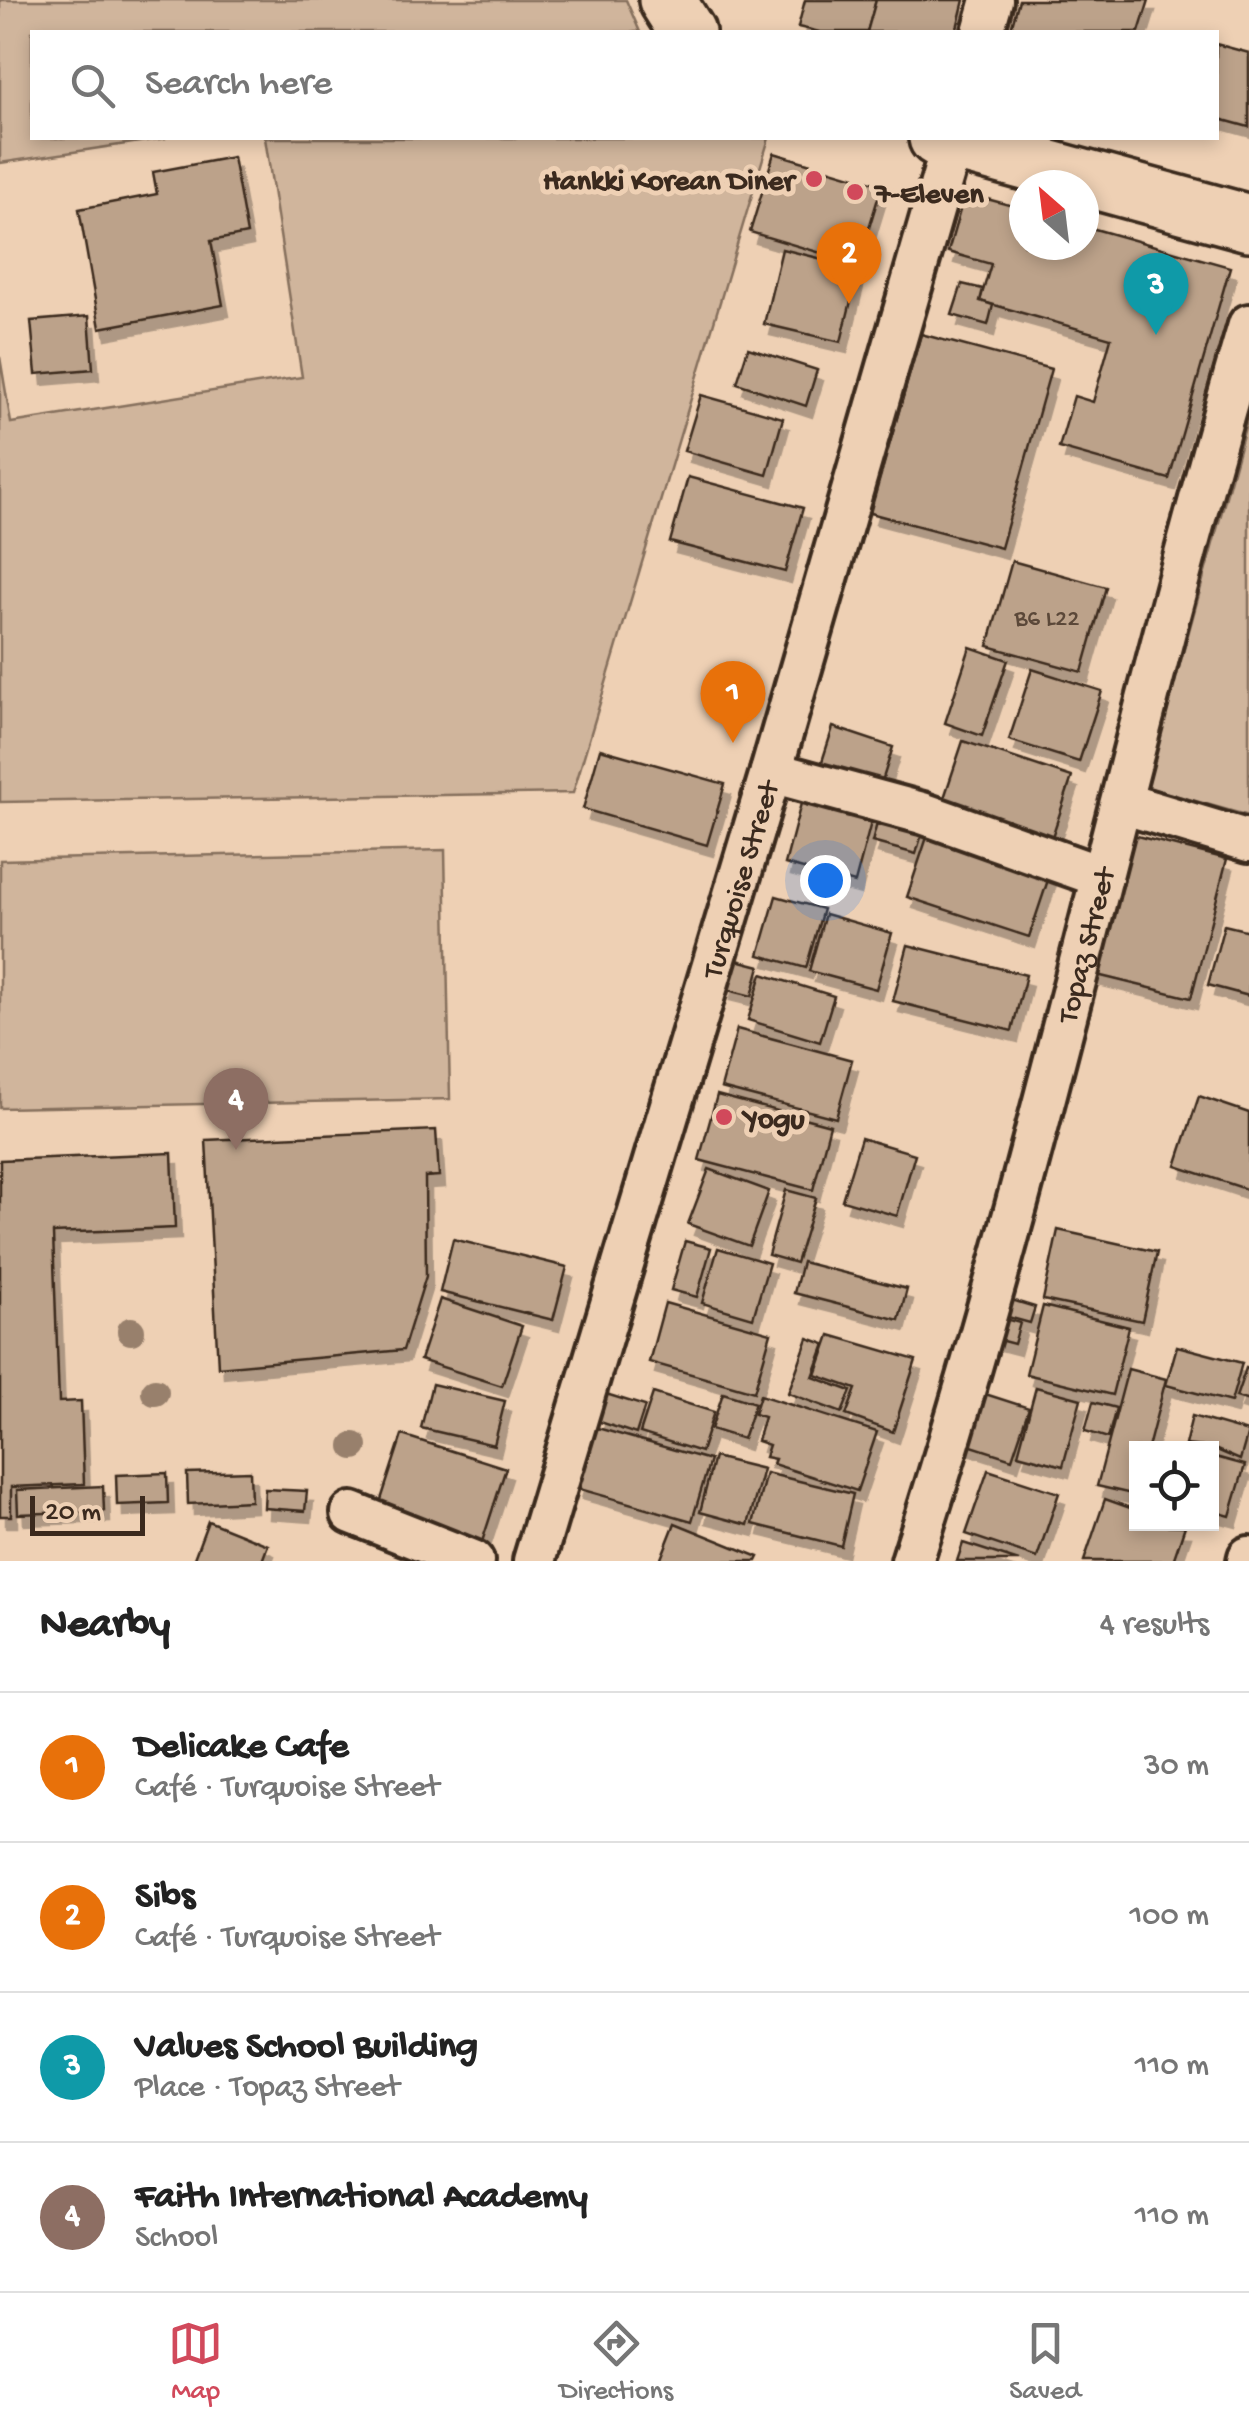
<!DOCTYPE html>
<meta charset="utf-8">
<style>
:root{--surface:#fff;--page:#f2f2f2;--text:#222;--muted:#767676;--line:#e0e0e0;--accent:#d1495b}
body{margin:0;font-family:"Gochi Hand",sans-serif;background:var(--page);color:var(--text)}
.controls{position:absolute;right:30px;bottom:30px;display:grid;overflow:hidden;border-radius:0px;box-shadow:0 5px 15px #0003}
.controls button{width:90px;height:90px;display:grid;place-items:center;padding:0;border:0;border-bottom:2px solid var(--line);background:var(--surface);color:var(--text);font:50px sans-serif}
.compass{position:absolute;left:1009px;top:170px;width:90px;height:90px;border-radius:50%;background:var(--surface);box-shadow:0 5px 15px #0003;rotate:332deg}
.scale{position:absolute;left:30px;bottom:25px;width:115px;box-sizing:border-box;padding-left:10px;border:5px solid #3b2a1e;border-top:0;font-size:28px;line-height:35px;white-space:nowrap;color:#3b2a1e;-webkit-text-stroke:8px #eed0b4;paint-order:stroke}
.you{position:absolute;left:825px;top:880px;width:35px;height:35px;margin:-25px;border:8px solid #fff;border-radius:50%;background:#1a73e8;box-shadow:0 0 0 15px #1a73e833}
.badge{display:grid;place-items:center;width:65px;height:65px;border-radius:50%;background:var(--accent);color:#fff;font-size:32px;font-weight:700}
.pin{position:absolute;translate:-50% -82px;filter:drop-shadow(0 2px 5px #0008)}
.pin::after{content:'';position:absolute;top:52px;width:35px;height:30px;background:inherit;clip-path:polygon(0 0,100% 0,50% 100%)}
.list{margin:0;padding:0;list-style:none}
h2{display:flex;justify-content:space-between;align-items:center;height:130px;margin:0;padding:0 40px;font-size:42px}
h2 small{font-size:32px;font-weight:400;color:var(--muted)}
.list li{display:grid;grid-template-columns:65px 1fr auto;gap:30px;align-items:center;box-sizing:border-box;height:150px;padding:0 40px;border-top:2px solid var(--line)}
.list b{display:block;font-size:38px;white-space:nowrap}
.list p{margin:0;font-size:32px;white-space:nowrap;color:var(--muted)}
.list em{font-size:32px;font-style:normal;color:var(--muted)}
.icon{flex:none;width:55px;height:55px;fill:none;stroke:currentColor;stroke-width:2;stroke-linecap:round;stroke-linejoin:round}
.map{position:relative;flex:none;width:1249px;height:1561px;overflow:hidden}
.search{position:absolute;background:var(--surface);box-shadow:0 5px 15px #0003;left:30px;right:30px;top:30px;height:110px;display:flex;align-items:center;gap:25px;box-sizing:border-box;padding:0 35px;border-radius:0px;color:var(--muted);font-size:38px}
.sheet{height:730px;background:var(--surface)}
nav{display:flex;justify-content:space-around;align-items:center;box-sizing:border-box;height:140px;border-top:2px solid var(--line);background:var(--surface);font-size:28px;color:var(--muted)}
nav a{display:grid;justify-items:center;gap:5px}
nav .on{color:var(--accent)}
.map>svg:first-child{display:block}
.green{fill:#d0b59c;stroke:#86705d;stroke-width:2.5}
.building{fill:#bca28a;stroke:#3b2a1e;stroke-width:2.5;filter:url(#shadow)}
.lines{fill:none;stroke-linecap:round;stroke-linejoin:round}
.street-casing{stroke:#3b2a1e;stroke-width:48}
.primary-casing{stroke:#3b2a1e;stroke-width:62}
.street{stroke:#eed0b4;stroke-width:40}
.primary{stroke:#eed0b4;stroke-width:55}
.tree{fill:#98806c}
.poi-dot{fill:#d1495b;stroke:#eed0b4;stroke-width:4}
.labels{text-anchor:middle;stroke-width:10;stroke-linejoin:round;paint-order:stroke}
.number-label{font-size:25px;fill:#5b4839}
.poi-label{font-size:30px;font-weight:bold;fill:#3b2a1e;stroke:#eed0b4;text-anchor:start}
.street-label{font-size:30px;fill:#3b2a1e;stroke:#eed0b4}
</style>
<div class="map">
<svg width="1249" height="1561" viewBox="0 0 1249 1561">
<defs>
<filter id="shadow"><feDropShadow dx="6" dy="11" stdDeviation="0" flood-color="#0004"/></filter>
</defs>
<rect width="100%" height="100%" fill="#eed0b4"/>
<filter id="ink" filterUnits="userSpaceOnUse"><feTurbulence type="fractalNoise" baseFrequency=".01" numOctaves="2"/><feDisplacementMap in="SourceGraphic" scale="20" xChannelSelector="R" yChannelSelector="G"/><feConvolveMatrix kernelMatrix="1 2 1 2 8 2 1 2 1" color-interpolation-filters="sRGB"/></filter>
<g filter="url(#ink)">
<!-- green -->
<g class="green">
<path d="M0 0H626L640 32H32V138H166L0 163Z"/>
<path d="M265 138H769L573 793 0 802V357L11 423 302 377Z"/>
<path d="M1249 413V816L1146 787Z"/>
<path d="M445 850 450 1099 0 1108V860Z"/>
</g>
<!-- building -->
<g class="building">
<path d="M805 0H876L867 32H820L798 27Z"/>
<path d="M876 0H964L956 32H867Z"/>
<path d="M1019 0H1149L1139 32H1010Z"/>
<path d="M1216 44 1249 53V127L1216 118Z"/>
<path d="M774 153 882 185 858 264 750 232Z"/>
<path d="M233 157 247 234 211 241 223 305 100 328 79 209 157 194 153 172Z"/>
<path d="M965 193 1024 209V245H1084V226L1230 267 1169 479 1059 448 1074 396 1093 402 1111 338 980 301 991 264 948 252Z"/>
<path d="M782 249 859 268 841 342 764 324Z"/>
<path d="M962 284 983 289 980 301 993 305 988 325 952 315Z"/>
<path d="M89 316 93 369 36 374 31 321Z"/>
<path d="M921 334 1051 369 1001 548 870 513Z"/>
<path d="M748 348 817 370 806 406 737 383Z"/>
<path d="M701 395 783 418 767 475 684 451Z"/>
<path d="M688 477 803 508 785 572 670 542Z"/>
<path d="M1012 561 1106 587 1082 672 988 646Z"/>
<path d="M970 647 1008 660 982 736 945 723Z"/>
<path d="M1032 669 1102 691 1079 762 1009 740Z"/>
<path d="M833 727 893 747 879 791 819 771Z"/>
<path d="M963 741 1072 777 1047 852 938 816Z"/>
<path d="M600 749 725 784 707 845 583 809Z"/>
<path d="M804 792 874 811 855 883 785 864Z"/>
<path d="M880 812 925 824 916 854 872 842Z"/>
<path d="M929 831 1051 871 1029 937 907 897Z"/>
<path d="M1129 834 1227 859 1191 998 1093 974Z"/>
<path d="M776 896 823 909 806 968 759 955Z"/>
<path d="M825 914 892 933 876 989 809 971Z"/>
<path d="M1224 925 1249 931V996L1208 985Z"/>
<path d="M908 945 1026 975 1012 1031 893 1001Z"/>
<path d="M733 959 760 966 752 996 724 989Z"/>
<path d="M762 974 834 996 820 1042 748 1020Z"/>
<path d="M737 1029 852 1060 836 1118 721 1088Z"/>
<path d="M717 1095 830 1125 813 1190 699 1160Z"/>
<path d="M1199 1096 1249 1113V1190L1176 1166Z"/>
<path d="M436 1130 439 1176 425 1177 426 1276 403 1350 218 1367 206 1140Z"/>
<path d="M861 1138 915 1154 897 1216 842 1200Z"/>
<path d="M172 1153 175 1228 53 1233 59 1402 81 1401 84 1484 11 1487V1516H0V1160Z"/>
<path d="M709 1169 769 1191 749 1246 688 1224Z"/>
<path d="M786 1190 816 1198 796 1263 768 1255Z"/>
<path d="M1058 1230 1157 1252 1142 1321 1043 1300Z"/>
<path d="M453 1239 567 1267 553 1320 440 1292Z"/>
<path d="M685 1241 711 1248 697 1297 671 1290Z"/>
<path d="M718 1248 769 1263 753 1318 702 1303Z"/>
<path d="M802 1262 907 1289 899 1320 794 1293Z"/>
<path d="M995 1295 1035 1307 1030 1323 990 1312Z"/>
<path d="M440 1299 522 1326 502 1386 420 1360Z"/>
<path d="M665 1303 771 1333 754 1392 649 1362Z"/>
<path d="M1043 1306 1129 1327 1112 1395 1026 1374Z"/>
<path d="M990 1315 1020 1323 1014 1344 984 1336Z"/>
<path d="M830 1335 916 1360 893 1432 846 1415 856 1389 816 1375Z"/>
<path d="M808 1338 825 1344 813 1377 851 1391 842 1413 788 1393Z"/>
<path d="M1177 1346 1242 1363 1231 1402 1166 1385Z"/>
<path d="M1246 1368 1249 1369V1401L1236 1397Z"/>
<path d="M1128 1369 1166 1379 1148 1448H1136V1495L1097 1486Z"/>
<path d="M432 1384 505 1401 494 1445 421 1428Z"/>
<path d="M1036 1387 1081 1399 1063 1466 1018 1454Z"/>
<path d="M976 1391 1029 1408 1012 1459 959 1442Z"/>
<path d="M653 1393 714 1412 701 1452 640 1433Z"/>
<path d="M723 1393 755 1403 743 1439 711 1429Z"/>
<path d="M606 1394 645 1406 636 1434 597 1421Z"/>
<path d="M760 1395 877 1432 857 1491 773 1464 775 1459 765 1457 769 1445 757 1441 764 1417 754 1414Z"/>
<path d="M1093 1402 1116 1408 1108 1438 1085 1431Z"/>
<path d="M1192 1416 1248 1432 1240 1460 1212 1448 1185 1445Z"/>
<path d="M594 1427 710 1460 692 1521 576 1488Z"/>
<path d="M402 1435 506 1468 482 1542 378 1509Z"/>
<path d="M1212 1456 1245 1465 1230 1516 1212 1511Z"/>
<path d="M714 1457 763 1469 748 1525 700 1512Z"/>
<path d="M988 1470 1059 1493 1037 1558 966 1534Z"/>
<path d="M250 1471 251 1501 188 1504 187 1473Z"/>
<path d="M167 1473 168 1503 117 1505 116 1475Z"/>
<path d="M766 1473 853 1494 841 1546 753 1524Z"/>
<path d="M103 1486 104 1511 18 1514 17 1490Z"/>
<path d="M265 1489 307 1491 305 1511 264 1508Z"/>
<path d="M1105 1499 1136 1510V1524L1185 1526 1173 1561H1084Z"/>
<path d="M208 1521 268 1545 262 1561H193Z"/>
<path d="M675 1523 759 1557 757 1561H660Z"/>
<path d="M963 1543 1019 1561H957Z"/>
</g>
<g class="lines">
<!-- street casing -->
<g class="street-casing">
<g id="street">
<path d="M983 32 992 0"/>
<path d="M771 772 922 813 1102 877"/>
<path d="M1122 803 1249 841"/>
<path d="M352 1513 473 1561"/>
<path id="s1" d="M534 1561 771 772 954 138"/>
<path id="s2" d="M912 1561C1043 1154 1129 735 1249 325"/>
<path d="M1248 1561 1249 1557"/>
</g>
</g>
<!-- primary casing -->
<g class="primary-casing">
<g id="primary">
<path d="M667 0 687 32"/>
<path d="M937 138 1249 223"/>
</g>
</g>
<!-- street -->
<use href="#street" class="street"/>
<!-- primary -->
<use href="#primary" class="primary"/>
</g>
<!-- trees -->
<g class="tree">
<circle cx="131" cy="1331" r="14"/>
<circle cx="155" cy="1392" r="14"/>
<circle cx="354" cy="1446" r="14"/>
</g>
</g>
<!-- markers -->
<g class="poi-dot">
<circle cx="814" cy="179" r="10"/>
<circle cx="855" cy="192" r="10"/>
<circle cx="724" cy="1117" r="10"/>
</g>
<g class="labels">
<!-- number labels -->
<g class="number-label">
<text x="1047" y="625">B6 L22</text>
</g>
<!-- poi labels -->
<g class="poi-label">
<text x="794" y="189" text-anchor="end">Hankki Korean Diner</text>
<text x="875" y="202">7-Eleven</text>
<text x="744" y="1127">Yogu</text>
</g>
<!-- street labels -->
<g class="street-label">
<text dy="10" stroke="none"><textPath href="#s1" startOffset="712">Turquoise Street</textPath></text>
<text dy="10" stroke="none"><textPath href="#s2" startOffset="640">Topaz Street</textPath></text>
</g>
</g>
</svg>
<div class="controls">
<button><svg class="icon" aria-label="locate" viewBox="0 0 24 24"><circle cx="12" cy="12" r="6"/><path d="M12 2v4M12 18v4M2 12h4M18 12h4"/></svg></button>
</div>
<svg class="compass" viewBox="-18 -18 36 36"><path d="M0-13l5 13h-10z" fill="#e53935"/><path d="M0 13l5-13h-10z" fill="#767676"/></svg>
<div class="scale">20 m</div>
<div class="you"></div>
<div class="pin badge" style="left:733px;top:743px;background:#e8710a">1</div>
<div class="pin badge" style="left:849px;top:304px;background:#e8710a">2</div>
<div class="pin badge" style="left:1156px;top:335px;background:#0f9aa8">3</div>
<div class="pin badge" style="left:236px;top:1150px;background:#8d6e63">4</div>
<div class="search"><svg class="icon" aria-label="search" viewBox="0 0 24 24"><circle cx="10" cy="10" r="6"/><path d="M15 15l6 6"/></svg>Search here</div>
</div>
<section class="sheet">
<h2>Nearby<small>4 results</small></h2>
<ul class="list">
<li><span class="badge" style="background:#e8710a">1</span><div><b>Delicake Cafe</b><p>Café · Turquoise Street</p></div><em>30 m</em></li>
<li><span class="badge" style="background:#e8710a">2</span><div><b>Sibs</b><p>Café · Turquoise Street</p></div><em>100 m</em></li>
<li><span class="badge" style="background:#0f9aa8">3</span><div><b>Values School Building</b><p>Place · Topaz Street</p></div><em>110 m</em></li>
<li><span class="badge" style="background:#8d6e63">4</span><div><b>Faith International Academy</b><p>School</p></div><em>110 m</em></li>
</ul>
</section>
<nav>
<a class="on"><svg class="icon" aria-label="map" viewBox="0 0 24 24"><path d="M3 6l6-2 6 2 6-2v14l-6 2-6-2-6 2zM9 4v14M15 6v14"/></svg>Map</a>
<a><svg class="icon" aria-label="directions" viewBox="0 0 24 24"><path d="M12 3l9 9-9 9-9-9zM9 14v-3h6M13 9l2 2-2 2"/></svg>Directions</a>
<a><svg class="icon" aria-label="saved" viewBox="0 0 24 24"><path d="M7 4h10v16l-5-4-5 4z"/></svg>Saved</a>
</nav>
